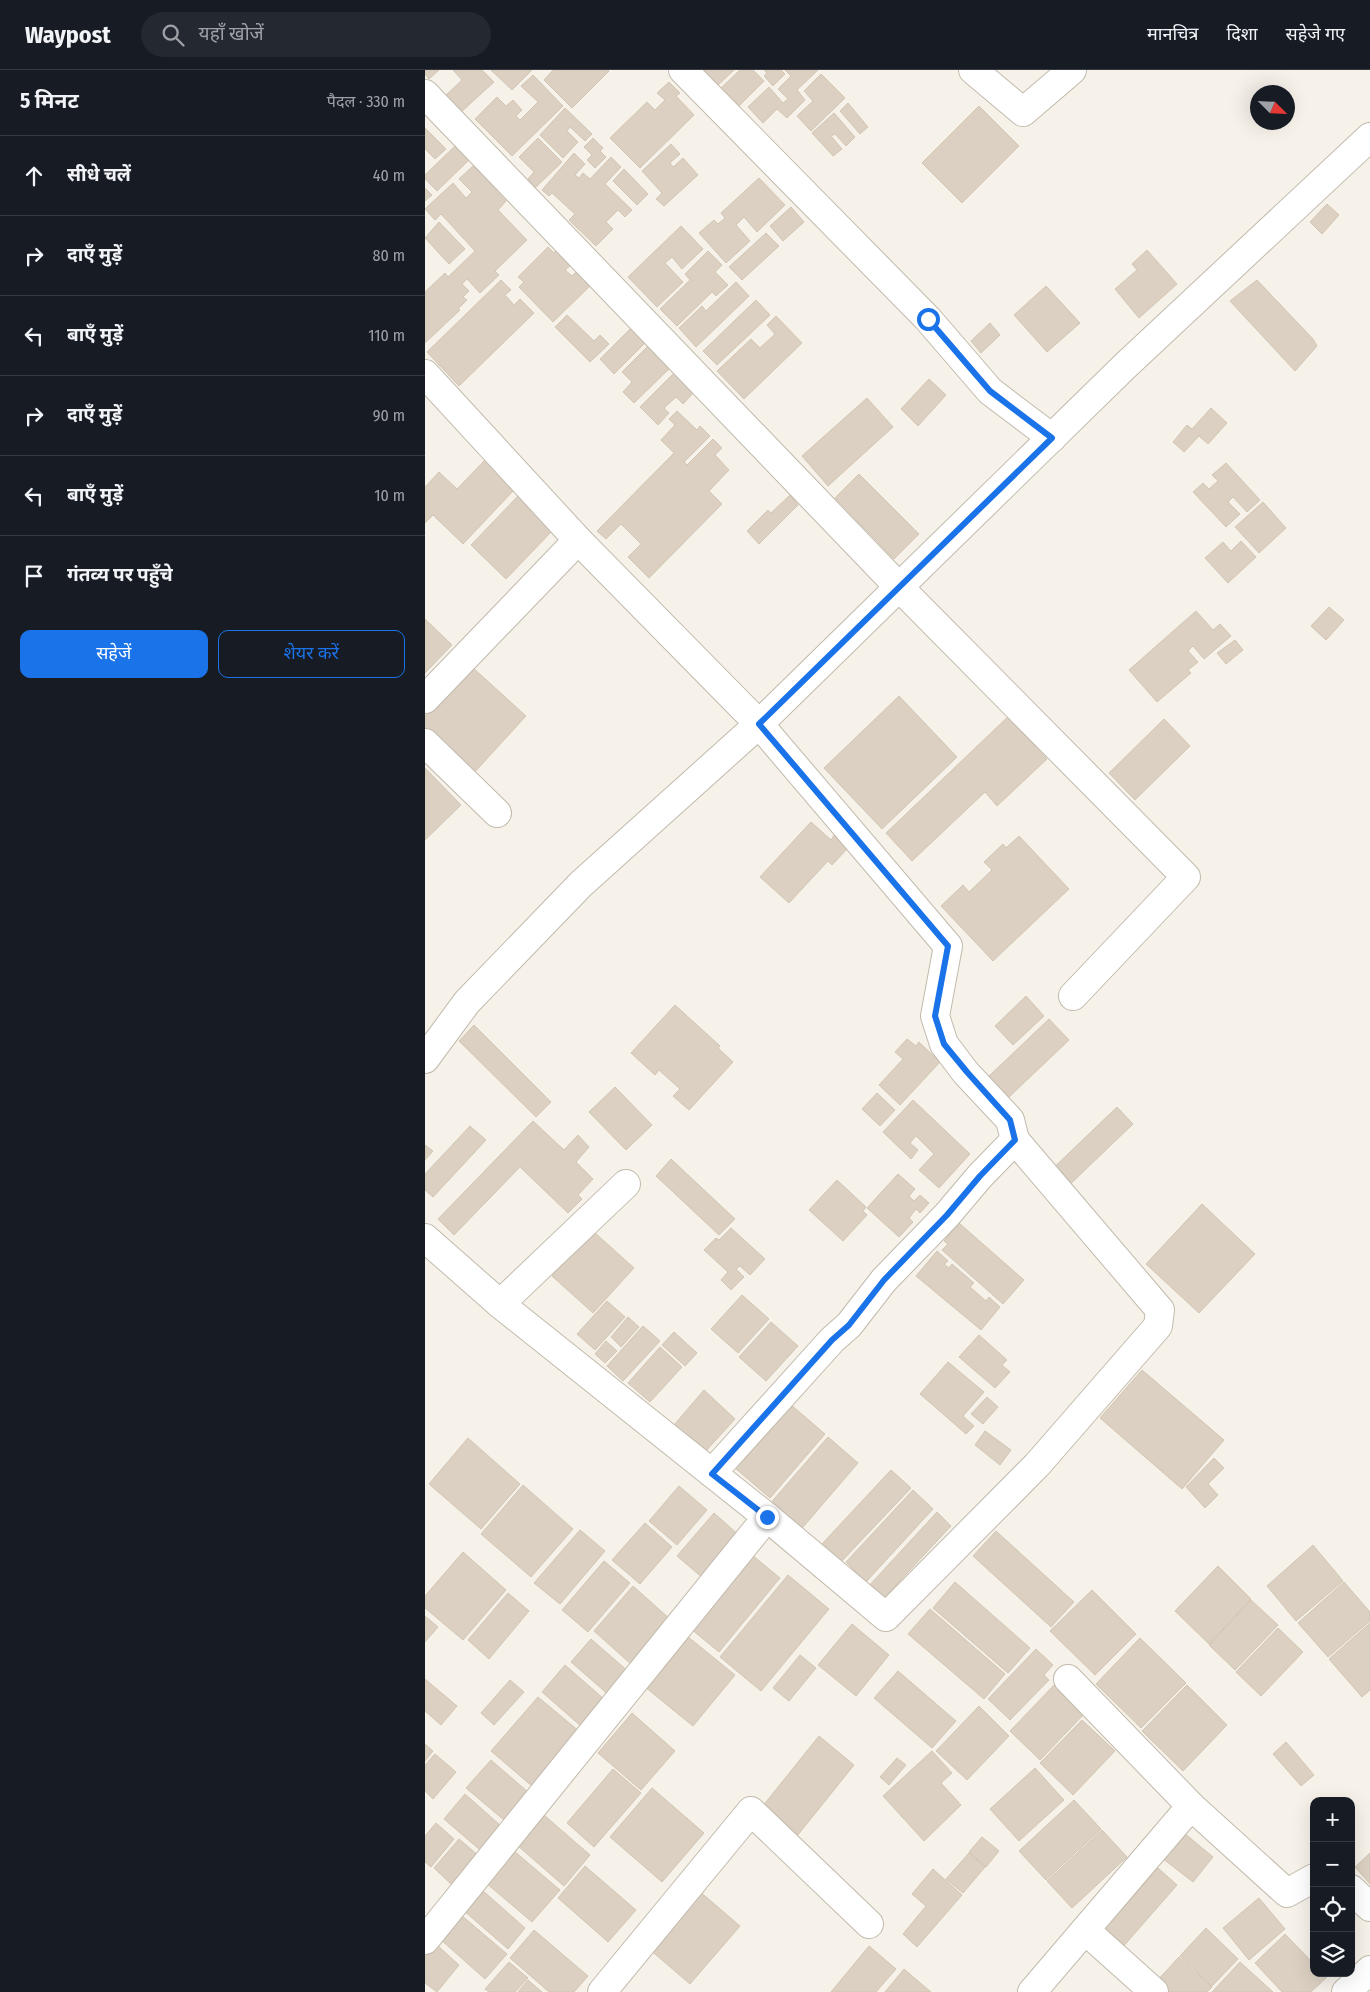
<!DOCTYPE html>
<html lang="hi">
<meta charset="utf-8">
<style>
:root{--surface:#171b24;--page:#242831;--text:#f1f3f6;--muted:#9ea1a6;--line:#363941;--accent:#1a73e8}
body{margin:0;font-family:"Fira Sans Condensed","Noto Sans Devanagari",sans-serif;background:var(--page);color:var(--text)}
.controls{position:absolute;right:15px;bottom:15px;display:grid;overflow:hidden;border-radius:10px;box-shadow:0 5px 20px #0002}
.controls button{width:45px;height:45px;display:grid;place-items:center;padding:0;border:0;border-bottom:1px solid var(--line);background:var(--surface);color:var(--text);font:25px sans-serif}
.compass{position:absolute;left:825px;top:15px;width:45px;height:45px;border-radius:50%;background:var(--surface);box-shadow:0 5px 20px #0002;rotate:114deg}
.stop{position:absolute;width:15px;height:15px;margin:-11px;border:4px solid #1a73e8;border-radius:50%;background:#fff}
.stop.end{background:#1a73e8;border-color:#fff;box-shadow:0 1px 5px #0008}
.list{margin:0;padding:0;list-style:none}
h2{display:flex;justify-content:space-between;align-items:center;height:65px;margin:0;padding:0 20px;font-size:21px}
h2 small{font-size:16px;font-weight:400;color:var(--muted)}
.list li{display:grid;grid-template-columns:32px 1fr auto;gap:15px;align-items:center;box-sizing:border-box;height:80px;padding:0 20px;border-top:1px solid var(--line)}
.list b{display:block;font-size:19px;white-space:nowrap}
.list em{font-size:16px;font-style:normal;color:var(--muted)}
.actions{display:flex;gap:10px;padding:15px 20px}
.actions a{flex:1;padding:11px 0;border:1px solid var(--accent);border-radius:10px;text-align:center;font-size:18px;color:var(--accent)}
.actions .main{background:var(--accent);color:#fff}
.icon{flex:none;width:28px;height:28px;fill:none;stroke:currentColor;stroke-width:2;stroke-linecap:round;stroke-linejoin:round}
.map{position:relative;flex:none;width:945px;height:1922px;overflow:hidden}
header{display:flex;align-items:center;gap:30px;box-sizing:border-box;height:70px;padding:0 25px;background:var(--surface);border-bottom:1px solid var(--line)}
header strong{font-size:24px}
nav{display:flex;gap:28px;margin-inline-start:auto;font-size:18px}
.search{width:350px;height:45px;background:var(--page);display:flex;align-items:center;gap:12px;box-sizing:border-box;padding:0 18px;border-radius:28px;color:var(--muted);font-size:19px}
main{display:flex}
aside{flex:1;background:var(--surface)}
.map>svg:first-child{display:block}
.building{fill:#dbd0c2;stroke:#d3c5b2}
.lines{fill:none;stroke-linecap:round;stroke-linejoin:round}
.street-casing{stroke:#c2baac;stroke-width:30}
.street{stroke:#fff;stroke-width:28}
.route{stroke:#1a73e8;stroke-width:6}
</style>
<header>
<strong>Waypost</strong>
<div class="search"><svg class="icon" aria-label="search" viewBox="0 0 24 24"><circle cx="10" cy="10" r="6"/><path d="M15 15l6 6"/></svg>यहाँ खोजें</div>
<nav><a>मानचित्र</a><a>दिशा</a><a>सहेजे गए</a></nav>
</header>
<main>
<aside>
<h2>5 मिनट<small>पैदल · 330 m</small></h2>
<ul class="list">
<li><svg class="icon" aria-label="ahead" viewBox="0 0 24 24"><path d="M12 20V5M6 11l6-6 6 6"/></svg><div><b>सीधे चलें</b></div><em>40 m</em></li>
<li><svg class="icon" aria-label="right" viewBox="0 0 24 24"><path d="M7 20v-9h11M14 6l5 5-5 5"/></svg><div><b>दाएँ मुड़ें</b></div><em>80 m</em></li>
<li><svg class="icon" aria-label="left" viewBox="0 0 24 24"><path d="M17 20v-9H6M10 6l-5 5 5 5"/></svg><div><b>बाएँ मुड़ें</b></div><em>110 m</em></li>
<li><svg class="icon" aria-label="right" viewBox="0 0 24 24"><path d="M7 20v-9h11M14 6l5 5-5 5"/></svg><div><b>दाएँ मुड़ें</b></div><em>90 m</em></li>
<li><svg class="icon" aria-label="left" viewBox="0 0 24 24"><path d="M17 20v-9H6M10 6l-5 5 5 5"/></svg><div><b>बाएँ मुड़ें</b></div><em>10 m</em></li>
<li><svg class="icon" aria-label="arrive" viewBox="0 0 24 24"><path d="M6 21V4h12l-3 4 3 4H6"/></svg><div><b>गंतव्य पर पहुँचे</b></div></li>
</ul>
<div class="actions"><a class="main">सहेजें</a><a>शेयर करें</a></div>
</aside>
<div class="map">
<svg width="945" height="1922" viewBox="0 0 945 1922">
<rect width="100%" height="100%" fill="#f6f2ea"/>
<!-- building -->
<g class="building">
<path d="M0 0H14L4 9 0 4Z"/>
<path d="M28 0H57L69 12 35 43 19 27 37 10Z"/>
<path d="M66 0H107L87 20Z"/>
<path d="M128 0H183L184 1 147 38 119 10Z"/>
<path d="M275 0H309L291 17Z"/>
<path d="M315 0H328L339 11 312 38 294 20Z"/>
<path d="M339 0H356L360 4 348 16 339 6 342 3Z"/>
<path d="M360 0H393L372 20 380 30 362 48 352 39 338 53 323 37 344 17 358 33 363 29 353 19 366 6Z"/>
<path d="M396 4 420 28 386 61 372 46 388 31 379 21Z"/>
<path d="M108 5 138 36 87 86 50 49 72 27 81 36 88 30 97 40 91 46 95 50 113 32 96 16Z"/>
<path d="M244 12 255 23 251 26 269 45 215 98 185 68 222 32 230 40 240 30 232 23Z"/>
<path d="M423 33 443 57 435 64 415 41Z"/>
<path d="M554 36 594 76 537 133 497 93Z"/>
<path d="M140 38 167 64 160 71 145 57 142 61 153 72 138 88 115 65Z"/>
<path d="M409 43 430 67 421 76 410 64 406 66 417 79 408 86 387 63Z"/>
<path d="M0 58 21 79 10 89 0 79Z"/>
<path d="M113 68 137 92 110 118 103 109 109 102 94 87Z"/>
<path d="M168 68 178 78 175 81 181 87 170 98 162 90 167 85 159 77Z"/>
<path d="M246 74 255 84 245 93 248 97 258 88 273 105 239 136 231 129 237 123 217 101Z"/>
<path d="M30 76 44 90 12 121 0 109V105Z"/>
<path d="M149 83 160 94 150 105 154 108 158 103 165 109 186 87 196 97 180 114 207 140 200 147 193 140 181 152 188 159 171 176 144 150 150 144 127 123 124 126 117 120Z"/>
<path d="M48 96 81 131 73 140 102 170 70 201 74 205 55 223 42 209 37 214 44 221 38 227 42 230 33 239 35 240 0 273V222L20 203 23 207 50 181 16 144 10 150 0 139 28 113 41 128 47 122 34 109Z"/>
<path d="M199 99 223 124 212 135 188 111Z"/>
<path d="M334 108 360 135 332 162 319 147 311 155 325 171 301 193 274 163 289 150 293 154 300 148 296 143Z"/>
<path d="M0 118 7 125 0 131Z"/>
<path d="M902 134 914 145 897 164 885 152Z"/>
<path d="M366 137 379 152 358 171 345 156Z"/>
<path d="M14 152 40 179 24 194 0 168Z"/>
<path d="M256 156 278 179 257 199 247 187 240 193 258 212 232 237 203 207Z"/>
<path d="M341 163 354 176 317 210 304 197Z"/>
<path d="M123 177 129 183 131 180 146 195 140 200 147 206 152 201 166 215 128 252 94 217 99 212 93 207Z"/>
<path d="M722 180 752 214 714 248 690 219 712 200 707 194Z"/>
<path d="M283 181 297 195 290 202 303 215 291 226 287 222 252 256 235 239 265 210 260 204Z"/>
<path d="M76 210 86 220 80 225 89 235 95 229 109 243 34 316 2 282Z"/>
<path d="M832 210 888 269 892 276 870 301 805 231Z"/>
<path d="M311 212 324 226 271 277 254 258 277 236 281 241Z"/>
<path d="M621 216 655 253 622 282 589 245Z"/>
<path d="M331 230 345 245 292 295 278 281Z"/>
<path d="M142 245 169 271 175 265 184 274 165 292 130 257Z"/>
<path d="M351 246 377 273 319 329 292 301 326 269 335 278 350 264 342 255Z"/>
<path d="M565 253 575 265 556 283 546 271Z"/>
<path d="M208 256 222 271 189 304 175 289Z"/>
<path d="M225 274 247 296 209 333 198 322 207 312 197 302Z"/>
<path d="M251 301 270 321 258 334 251 327 239 338 244 343 233 355 215 337Z"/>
<path d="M504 309 521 325 493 356 476 339Z"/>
<path d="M442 328 468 357 403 416 377 386Z"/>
<path d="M786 338 802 353 783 374 774 366 759 382 748 372 762 355 767 359Z"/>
<path d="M252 341 272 360 275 356 285 366 259 392 262 395 288 369 297 378 290 385 304 400 284 421 297 434 224 508 203 487 216 474 196 454 181 469 172 461 249 383 236 370 250 355 244 349Z"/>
<path d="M60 390 90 419 38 474 8 445 0 453V417L14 402 32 419Z"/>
<path d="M801 393 835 430 822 442 808 427 803 432 815 444 801 457 768 422 778 413 784 419 793 411 787 405Z"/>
<path d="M434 404 494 464 469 489 410 428Z"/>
<path d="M365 425 373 435 334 474 322 461 343 440 346 443Z"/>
<path d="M93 426 128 460 81 509 46 475Z"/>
<path d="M838 432 861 458 834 483 810 457Z"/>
<path d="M816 471 831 487 803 513 780 488 798 472 806 481Z"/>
<path d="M904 537 919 550 901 570 886 556Z"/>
<path d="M771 541 788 560 795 554 806 566 779 589 768 576 763 581 773 592 763 600 766 603 732 632 704 600Z"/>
<path d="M0 549 27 575 0 603Z"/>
<path d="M810 570 818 580 801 594 792 583Z"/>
<path d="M46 596 101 646 47 705 0 662V646Z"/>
<path d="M474 626 532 687 457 759 399 698Z"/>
<path d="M588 642 600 655 595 660 622 689 572 736 560 722 487 791 461 763Z"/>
<path d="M739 649 765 676 710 730 684 703Z"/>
<path d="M0 698 36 735 0 770Z"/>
<path d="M386 752 406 770 410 764 424 777 407 795 403 791 364 833 335 807Z"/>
<path d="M594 766 644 819 568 891 516 836 538 815 544 822 567 800 559 792 578 774 581 778Z"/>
<path d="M601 926 619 946 588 975 570 956Z"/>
<path d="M250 935 295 976 293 978 308 992 264 1040 248 1026 255 1019 234 1000 230 1005 206 983Z"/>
<path d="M624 949 644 970 583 1028 563 1007Z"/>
<path d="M49 955 126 1032 111 1047 34 971Z"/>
<path d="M482 969 491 976 494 972 515 992 475 1035 454 1015 478 989 470 982Z"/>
<path d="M190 1017 227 1055 201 1080 164 1042Z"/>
<path d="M452 1023 470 1040 455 1056 437 1039Z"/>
<path d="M488 1030 545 1084 514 1118 494 1100 509 1084 491 1066 485 1073 493 1080 486 1089 458 1062Z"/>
<path d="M692 1037 708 1054 636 1123 620 1106Z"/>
<path d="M108 1051 139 1080 153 1065 164 1077 151 1092 168 1109 153 1125 157 1129 143 1143 95 1097 29 1165 13 1149Z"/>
<path d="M45 1056 61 1070 8 1127 0 1120V1104Z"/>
<path d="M0 1075 8 1081 0 1090Z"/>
<path d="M246 1089 310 1149 294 1165 231 1106Z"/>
<path d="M473 1104 490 1119 484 1126 489 1131 495 1125 504 1133 495 1143 491 1139 484 1148 488 1152 474 1167 442 1138Z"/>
<path d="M412 1110 441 1137 438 1141 442 1145 418 1171 384 1140Z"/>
<path d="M777 1134 830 1184 774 1243 721 1194Z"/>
<path d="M534 1153 599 1210 578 1234 517 1180 523 1174 519 1171Z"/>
<path d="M306 1158 340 1189 325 1205 315 1196 311 1199 319 1207 306 1220 296 1210 303 1202 279 1180 291 1168 294 1170Z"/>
<path d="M168 1161 209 1198 168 1243 127 1206Z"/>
<path d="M512 1181 523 1191 519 1194 524 1198 527 1194 549 1213 545 1217 561 1231 564 1227 575 1237 556 1260 491 1206Z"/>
<path d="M317 1225 344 1249 313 1283 286 1259Z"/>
<path d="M182 1231 200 1247 170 1280 152 1264Z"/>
<path d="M203 1247 214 1257 196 1277 186 1267Z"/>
<path d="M346 1252 373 1276 341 1311 314 1287Z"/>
<path d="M218 1256 235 1271 198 1311 182 1296Z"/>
<path d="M249 1262 272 1283 260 1296 237 1275Z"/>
<path d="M554 1265 582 1290 577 1295 585 1302 570 1318 534 1287Z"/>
<path d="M181 1271 192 1281 180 1293 170 1284Z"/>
<path d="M235 1277 257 1297 225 1332 203 1313Z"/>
<path d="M523 1292 559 1322 538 1346 549 1356 541 1364 495 1324Z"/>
<path d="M717 1300 799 1370 757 1419 675 1348Z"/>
<path d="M279 1320 310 1349 280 1382 249 1355Z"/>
<path d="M562 1327 573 1337 558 1354 546 1344Z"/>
<path d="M365 1334 400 1364 345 1428 310 1398Z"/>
<path d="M560 1361 586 1380 575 1395 550 1375Z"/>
<path d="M403 1367 433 1393 373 1463 343 1436Z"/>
<path d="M43 1368 95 1414 56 1459 4 1414Z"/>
<path d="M789 1388 799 1398 783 1414 793 1425 780 1438 761 1417Z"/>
<path d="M466 1400 486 1418 415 1493 396 1475Z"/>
<path d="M98 1415 148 1459 106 1507 56 1464Z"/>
<path d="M254 1416 282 1440 252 1475 224 1451Z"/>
<path d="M488 1420 508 1439 441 1512 421 1492Z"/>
<path d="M512 1442 526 1456 456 1531 442 1518Z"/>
<path d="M289 1443 315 1466 279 1509 252 1486Z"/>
<path d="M220 1453 247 1477 215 1514 187 1490Z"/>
<path d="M155 1460 180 1481 135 1534 109 1513Z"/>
<path d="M571 1461 649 1532 626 1557 548 1486Z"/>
<path d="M888 1475 918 1511 871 1551 842 1516Z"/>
<path d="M38 1482 81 1520 38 1570 0 1538V1526Z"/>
<path d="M327 1485 355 1508 294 1582 266 1559Z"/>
<path d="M179 1491 205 1513 163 1562 137 1540Z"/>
<path d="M793 1496 826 1529 784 1574 750 1541Z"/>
<path d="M363 1505 404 1539 336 1621 295 1587Z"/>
<path d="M530 1512 605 1578 583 1603 508 1538Z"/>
<path d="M919 1512 945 1542V1551L903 1587 873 1553Z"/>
<path d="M208 1516 246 1550 207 1595 169 1561Z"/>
<path d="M667 1520 711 1564 670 1605 625 1561Z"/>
<path d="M83 1523 104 1541 64 1589 43 1570Z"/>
<path d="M826 1530 853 1555 810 1600 784 1575Z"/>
<path d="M505 1539 580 1604 559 1629 483 1564Z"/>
<path d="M0 1546 13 1557 0 1572Z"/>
<path d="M945 1553V1620L937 1627 904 1589Z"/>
<path d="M427 1554 464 1585 431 1626 393 1595Z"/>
<path d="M853 1558 878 1582 836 1626 811 1602Z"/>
<path d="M262 1566 310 1605 268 1656 220 1617Z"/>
<path d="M715 1568 761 1613 716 1658 671 1614Z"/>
<path d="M166 1569 205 1603 185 1626 146 1592Z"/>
<path d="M611 1579 628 1595 619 1605 624 1610 585 1650 563 1629Z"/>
<path d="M375 1585 391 1598 364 1631 348 1618Z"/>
<path d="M140 1595 180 1630 157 1657 117 1622Z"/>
<path d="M473 1601 531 1651 507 1678 449 1628Z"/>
<path d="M0 1609 32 1636 16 1655 0 1641Z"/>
<path d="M85 1610 99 1622 69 1655 56 1643Z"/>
<path d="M632 1612 662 1641 615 1690 585 1661Z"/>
<path d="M762 1615 802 1655 758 1701 717 1661Z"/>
<path d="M113 1627 155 1662 108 1717 66 1681Z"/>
<path d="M554 1636 584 1666 542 1710 511 1681Z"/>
<path d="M207 1643 250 1681 216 1720 173 1683Z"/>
<path d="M657 1650 690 1681 648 1725 615 1693Z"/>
<path d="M394 1666 429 1695 372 1766 337 1737Z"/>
<path d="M861 1672 889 1705 876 1716 848 1684Z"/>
<path d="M0 1674 8 1681 0 1691Z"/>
<path d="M507 1681 527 1703 516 1713 536 1735 499 1771 458 1726Z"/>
<path d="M10 1684 31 1702 8 1729 0 1721V1695Z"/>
<path d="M472 1688 481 1695 464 1715 455 1707Z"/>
<path d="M66 1690 103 1722 79 1750 41 1718Z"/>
<path d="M610 1698 639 1730 594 1771 565 1739Z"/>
<path d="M188 1699 216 1723 169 1777 142 1753Z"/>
<path d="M227 1718 279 1763 237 1812 185 1767Z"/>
<path d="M40 1724 76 1756 55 1780 19 1749Z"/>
<path d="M649 1730 676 1759 621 1810 594 1781Z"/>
<path d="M119 1745 165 1785 139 1816 93 1776Z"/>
<path d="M11 1753 29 1769 6 1797 0 1792V1766Z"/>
<path d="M677 1760 702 1787 647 1838 622 1811Z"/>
<path d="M758 1762 788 1787 768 1812 737 1788Z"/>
<path d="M557 1767 574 1781 561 1797 544 1782Z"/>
<path d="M34 1769 53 1785 27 1815 9 1798Z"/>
<path d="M89 1781 135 1820 107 1852 61 1813Z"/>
<path d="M544 1783 560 1797 538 1823 521 1809Z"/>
<path d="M945 1783V1814L930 1797Z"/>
<path d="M160 1796 211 1840 183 1872 133 1828Z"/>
<path d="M733 1798 752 1815 696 1879 677 1862Z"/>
<path d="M508 1799 537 1825 492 1877 478 1864 501 1836 487 1824Z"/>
<path d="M56 1819 100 1858 83 1879 38 1840Z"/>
<path d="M273 1820 315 1856 265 1914 223 1878Z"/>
<path d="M834 1828 860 1859 824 1890 798 1858Z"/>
<path d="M36 1845 82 1884 60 1909 15 1869Z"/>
<path d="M781 1858 813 1889 787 1916 755 1886Z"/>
<path d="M109 1860 163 1906 149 1922H124L85 1888Z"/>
<path d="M860 1864 889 1894V1903H898L902 1907 886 1922H857L830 1893Z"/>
<path d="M11 1874 34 1895 12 1922 0 1913V1887Z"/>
<path d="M444 1876 471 1899 451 1922H406Z"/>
<path d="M754 1887 787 1917 782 1922H740L730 1913Z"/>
<path d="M84 1892 103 1908 90 1922H64L60 1919Z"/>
<path d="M815 1892 848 1922H787Z"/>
<path d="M479 1899 506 1922H460Z"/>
<path d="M103 1910 117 1922H93Z"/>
</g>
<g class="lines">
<!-- street casing -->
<g class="street-casing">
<g id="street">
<path d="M258 0 503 249 565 321 627 368"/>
<path d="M548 0 598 42 647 0"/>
<path d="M0 24 474 517 334 654 156 814 42 932 0 989"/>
<path d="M0 304 153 470 334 654 523 876 510 946 519 974 541 1003 585 1050 590 1070 555 1106 522 1145 459 1210 424 1255 407 1270 287 1403"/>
<path d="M0 629 153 470"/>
<path d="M0 673 72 743"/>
<path d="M648 926 761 807 474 517 700 296 945 67"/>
<path d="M0 1168 75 1234 342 1447 461 1547 612 1395 733 1256 735 1240 590 1070"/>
<path d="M75 1234 201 1114"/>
<path d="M766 1736 862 1823 889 1808"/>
<path d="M926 1819 945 1837"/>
<path d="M660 1860 729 1922"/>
<path d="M0 1870 342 1447"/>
<path d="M177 1922 326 1741 444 1854"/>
<path d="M607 1922 766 1736 643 1609"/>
<path d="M921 1922 945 1900"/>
</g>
</g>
<!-- street -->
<use href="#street" class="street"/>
</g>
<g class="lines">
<!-- route -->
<path class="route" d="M342 1447 287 1404 407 1270 424 1255 459 1210 522 1145 555 1106 590 1070 585 1050 542 1002 519 974 510 946 523 876 334 654 627 368 565 321 503 249"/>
</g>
</svg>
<div class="controls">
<button>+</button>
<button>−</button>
<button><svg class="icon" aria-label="locate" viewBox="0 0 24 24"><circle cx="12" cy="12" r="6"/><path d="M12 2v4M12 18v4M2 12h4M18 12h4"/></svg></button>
<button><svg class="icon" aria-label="layers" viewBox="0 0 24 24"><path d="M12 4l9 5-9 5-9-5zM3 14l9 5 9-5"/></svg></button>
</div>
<svg class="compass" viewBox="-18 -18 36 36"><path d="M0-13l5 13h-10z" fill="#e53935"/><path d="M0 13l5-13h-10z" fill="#9ea1a6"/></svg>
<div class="stop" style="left:503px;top:249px"></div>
<div class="stop end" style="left:342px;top:1447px"></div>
</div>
</main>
